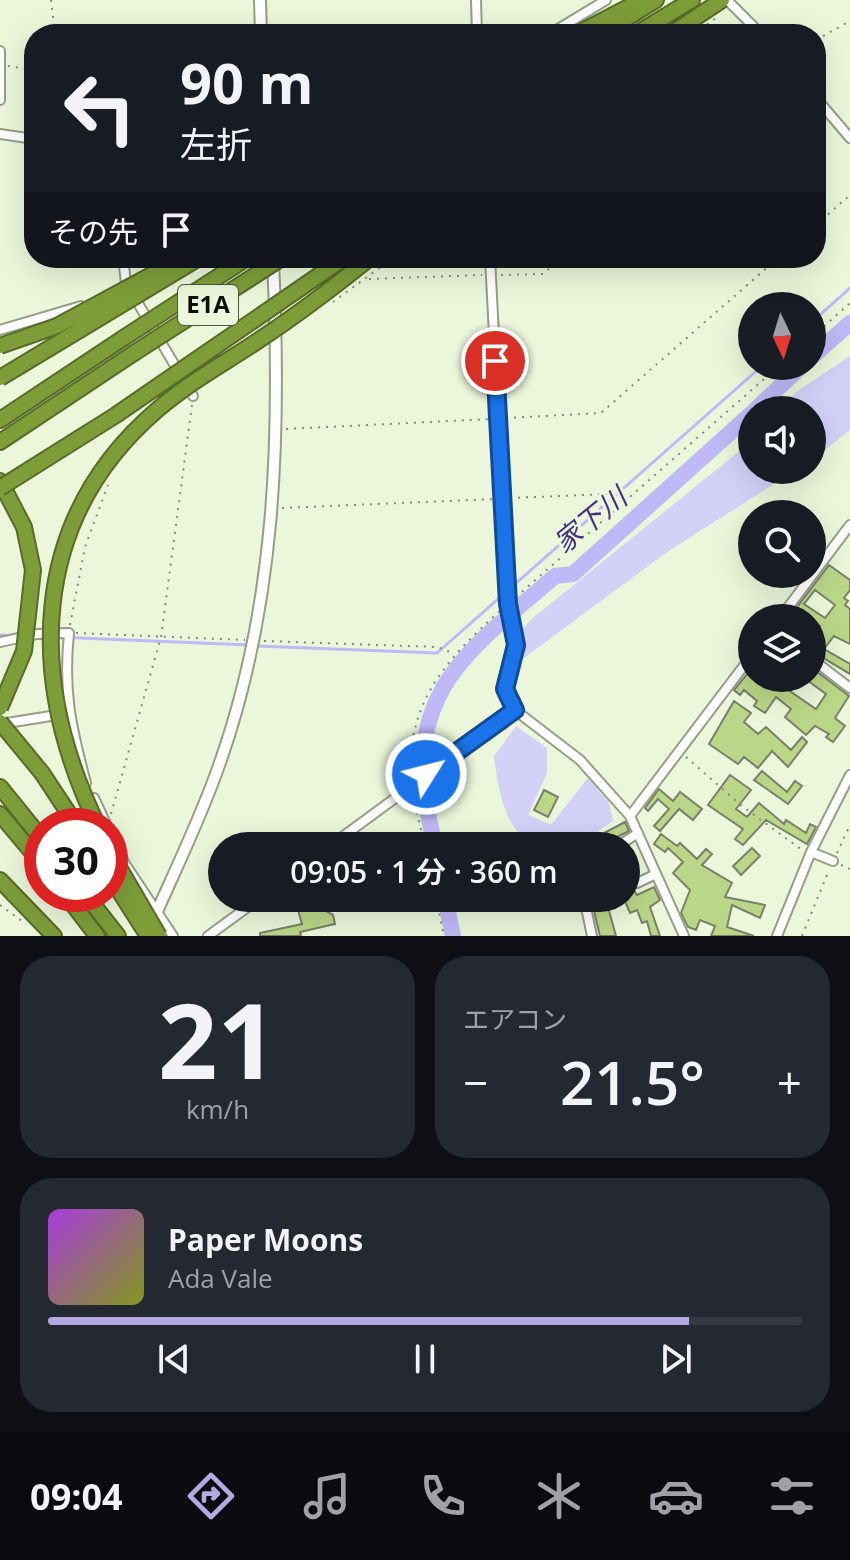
<!DOCTYPE html>
<html lang="ja">
<meta charset="utf-8">
<style>
body{margin:0;font-family:"Open Sans","Noto Sans JP",sans-serif;background:#242831;color:#f1f3f6;height:100vh;display:flex;flex-direction:column;font-size:30px;white-space:nowrap}
*{box-sizing:border-box;margin:0}
p{font-size:26px;color:#9ea1a6}
.icon{flex:none;width:44px;height:44px;fill:none;stroke:currentColor;stroke-width:2;stroke-linecap:round;stroke-linejoin:round}
.map{position:relative;height:936px;overflow:hidden}
.details{display:flex;flex-direction:column;gap:20px;padding:20px;background:#0d0f14;flex:1}
.details>*{flex:none}
.banner{position:absolute;left:24px;top:24px;width:802px;height:244px;border-radius:32px;box-shadow:0 8px 32px #0002;background:#171b24;color:#f1f3f6;overflow:hidden}
.needle{width:52px;rotate:176deg}
.buttons{position:absolute;left:738px;top:292px;display:grid;gap:16px}
.buttons a{display:grid;place-items:center;width:88px;height:88px;border-radius:50%;background:#171b24;box-shadow:0 8px 32px #0002;font-size:40px}
.speed{position:absolute;left:24px;top:808px;display:flex;gap:16px;font-size:40px;font-weight:700;text-align:center}
.speed>*{display:grid;place-content:center;width:104px;height:104px;border-radius:50%;background:#171b24;box-shadow:0 8px 32px #0002;line-height:1}
.speed .limit{border:12px solid #d22;background:#fff;color:#111}
.pin{position:absolute;display:grid;place-items:center;width:68px;height:68px;color:#fff;margin:-34px;border:4px solid #fff;border-radius:50%;box-shadow:0 2px 8px #0007}
.me{position:absolute;width:88px;margin:-44px;rotate:54deg;stroke-linejoin:round;filter:drop-shadow(0 0 6px #0008)}
.turn{display:flex;align-items:center;gap:28px;height:168px;padding:0 24px;font-size:36px}
.turn .icon{width:104px;height:104px;stroke-width:2.5}
.turn b{display:block;font-size:56px;line-height:68px}
.then{display:flex;align-items:center;height:76px;padding:0 24px;background:#0003;gap:16px;font-size:30px}
.big{font-size:60px;font-weight:600;line-height:1.1}
.details .tile{flex:1;display:flex;flex-direction:column;justify-content:center;gap:12px;min-width:0;padding:0 28px;border-radius:32px;background:#242831}
.details .dial{align-items:center;gap:0}
.dial b{font-size:104px;line-height:1}
.song{display:flex;align-items:center;gap:24px}
.cover{width:96px;height:96px;border-radius:12px;background:linear-gradient(135deg,hsl(280 70% 55%),hsl(70 70% 35%))}
.played{height:8px;border-radius:4px;background:linear-gradient(90deg,#b3a8e0 85%,#363941 85%)}
.keys{display:flex;justify-content:space-around;direction:ltr}
.heat{display:flex;justify-content:space-between;align-items:center;font-size:44px;direction:ltr}
.details .tiles{flex:1;display:grid;gap:20px;grid-template-columns:1fr 1fr}
.tile:last-child{grid-column:span 2}
.trip{position:absolute;left:208px;top:832px;width:432px;height:80px;border-radius:40px;background:#171b24;box-shadow:0 8px 32px #0002;font-weight:600;line-height:80px;text-align:center}
.dock{display:flex;height:128px;justify-content:space-around;align-items:center;background:#090b0e;color:#9ea1a6}
.dock .icon{width:56px;height:56px}
.dock .selected{color:#b3a8e0}
.dock b{font-size:36px;color:#f1f3f6}
.map>svg:first-child{display:block}
.green{fill:#d3d1f8}
.lines{fill:none;stroke-linecap:round;stroke-linejoin:round}
.stream{stroke:#bfb9f7;stroke-width:3}
.river{stroke:#bfb9f7;stroke-width:16}
.building{fill:#bad787;stroke:#788169;stroke-width:2;fill-rule:evenodd}
.minor-casing{stroke:#959f85;stroke-width:12}
.tertiary-casing{stroke:#959f85;stroke-width:14}
.motorway-casing{stroke:#566c28;stroke-width:18}
.path{stroke:#848c78;stroke-width:2;stroke-dasharray:2 6;stroke-linecap:butt}
.minor{stroke:#fff;stroke-width:8}
.tertiary{stroke:#fff;stroke-width:10}
.motorway{stroke:#7e9d39;stroke-width:14}
.motorway-bridge-casing{stroke:#566c28;stroke-width:18;stroke-linecap:butt}
.motorway-bridge{stroke:#7e9d39;stroke-width:14}
.route-casing{stroke:#114b97;stroke-width:20}
.route{stroke:#1a73e8;stroke-width:14}
.labels{text-anchor:middle;stroke-width:6;stroke-linejoin:round;paint-order:stroke}
.shield{fill:#ebf6da;stroke:#4f5546;stroke-width:2}
.shield-label{font-size:24px;font-weight:bold;fill:#0c1007}
.water-label{font-size:28px;font-style:italic;fill:#443087;stroke:#ebf6da}
</style>
<div class="map">
<svg width="850" height="936" viewBox="0 0 850 936">
<rect width="100%" height="100%" fill="#ebf6da"/>
<path class="green" d="M850 356V430L812 460V410H780L796 392Z
M752 441V470H796L667 552 516 664 521 630 534 617Z
M516 726 547 748V773L528 815 551 825 588 778 609 803 613 821C600 829 584 843 569 846 510 859 499 799 494 756Z"/>
<g class="lines">
<path class="stream" d="M812 322 850 288
M0 635 12 636
M56 637 248 645
M256 646 437 653 762 366"/>
<path class="river" d="M812 357 850 323
M755 410 802 366
M435 846C431 826 425 805 423 785 415 679 485 638 555 576L573 574 752 413
M445 898 453 936"/>
</g>
<path class="building" d="M829 565 850 580V590L844 598 848 601 845 605 850 609V644L834 636 824 649 850 664V674L817 654 820 648 812 643V638L820 626 802 614 803 611 797 607ZM815 590 835 605 825 618 804 604Z
M752 668V678H786L781 685 816 709 826 694 804 678H812V668L849 696 835 718 845 726 833 742 826 737 829 734 815 726 806 735 785 717 791 709 776 697 765 713 754 706 757 701 744 690 740 695 734 690Z
M734 701 751 713 744 722 758 734 766 727 791 750 802 737 807 742 788 767 772 751 758 768 744 757 738 764 709 744Z
M762 771 787 792 795 781 802 786 788 804 754 780Z
M730 775 751 790 736 809 747 817 759 803 784 824 786 820 806 833 810 824 816 827 807 844 766 820 743 845 735 839 743 829 708 805Z
M659 789 673 801 680 792 702 809 693 820 679 809 660 831 654 826 669 809 658 799 648 811 645 808Z
M544 790 558 797 548 817 534 810Z
M625 822 629 831 599 846H592L589 841Z
M661 834 677 846 680 843 697 859 706 849 712 854 702 865 732 883 725 897 765 905 760 918 732 905 727 927 754 936H711L715 926 700 920 696 930 688 927 681 913 690 890 673 873 683 862 668 848 665 852 654 844Z
M752 848 760 856 741 875 733 866Z
M626 878 637 895 654 887 660 900 650 907 660 936H651L647 921 642 923 637 910 630 913 624 899Z
M591 898H600L601 908 608 907 616 936H600Z
M306 900 333 915 335 924 300 932 301 936H260V933L302 924 296 903Z"/>
<g class="lines">
<g class="minor-casing">
<path id="minor" d="M476 0 477 34
M727 0 761 34
M550 34 606 0
M0 51V100
M816 98 850 138
M0 134 34 139
M123 258 126 283 193 396
M490 258 508 604 516 645 505 681 510 701 515 710 580 760 630 816 684 936
M0 330 81 306
M780 618 850 525
M0 642 37 634 69 633C63 692 71 726 86 783
M812 659 850 688
M1 724 63 714
M94 798 107 826
M630 816 752 655
M110 833 125 864 173 936
M330 846 515 710
M618 846 638 833
M811 852 833 861
M626 864 637 883 656 874
M584 898 592 936
M208 936 260 898
M777 936 811 852 850 775"/>
</g>
<g class="tertiary-casing">
<path id="tertiary" d="M260 0 261 34
M150 927C173 875 198 824 217 771 277 606 281 433 273 260"/>
</g>
<g class="motorway-casing">
<path id="motorway" d="M577 34 642 0
M601 34 656 0
M636 34 692 0
M671 34 722 0
M0 420 125 337
M0 442 134 353
M0 481 24 527 33 570
M0 787 42 839
M0 814 42 864
M0 880 54 936
M65 894 97 936
M85 894 118 936"/>
</g>
<path class="path" d="M51 0 55 34
M694 34 716 18
M816 40 850 21
M8 66 34 70
M816 225 850 195
M501 275 543 274 561 258
M369 279 482 275
M333 302 393 258
M812 337 850 303
M506 418 601 413 778 258
M286 429 491 419
M510 498 609 494
M282 508 495 499
M516 597 779 366
M70 625 85 547 108 485
M76 633 245 640
M264 641 437 647 453 653
M686 757 742 806 802 850
M410 775C409 698 448 658 502 609
M413 797 425 846
M111 814 161 637 192 405
M837 853 850 825
M841 865 850 869
M436 898 444 936
M0 905 26 924
M802 936 829 870"/>
<use href="#minor" class="minor"/>
<use href="#tertiary" class="tertiary"/>
<use href="#motorway" class="motorway"/>
<g class="motorway-bridge-casing">
<path id="motorway-bridge" d="M125 337 247 258
M0 346 57 326 179 260
M134 353 282 258
M0 378 199 258
M0 488 116 415 344 258
M0 708 24 651 33 570
M0 722 42 773 77 826
M98 826C27 680 28 521 157 410 189 382 227 362 262 338 300 313 335 286 370 258
M110 852 159 936
M114 883 148 936"/>
</g>
<use href="#motorway-bridge" class="motorway-bridge"/>
</g>
<g class="lines">
<g class="route-casing">
<path id="route" d="M426 774 515 710 505 689 516 645 508 604 495 361"/>
</g>
<use href="#route" class="route"/>
</g>
<g class="labels">
<rect class="shield" x="178" y="285" width="60" height="40" rx="6"/>
<g class="shield-label">
<text x="208" y="313">E1A</text>
</g>
<g class="water-label">
<text transform="translate(590 520) rotate(-39)" y="10">家下川</text>
</g>
</g>
</svg>
<div class="buttons">
<a><svg class="needle" viewBox="-14 -14 28 28"><path d="M0-13l5 13h-10z" fill="#e53935"/><path d="M0 13l5-13h-10z" fill="#9ea1a6"/></svg></a>
<a><svg class="icon" aria-label="sound" viewBox="0 0 24 24"><path d="M4 9h4l5-4v14l-5-4H4zM17 9q2 3 0 6"/></svg></a>
<a><svg class="icon" aria-label="search" viewBox="0 0 24 24"><circle cx="10" cy="10" r="6"/><path d="M15 15l6 6"/></svg></a>
<a><svg class="icon" aria-label="layers" viewBox="0 0 24 24"><path d="M12 4l9 5-9 5-9-5zM3 14l9 5 9-5"/></svg></a>
</div>
<div class="speed"><div class="limit">30</div></div>
<div class="pin" style="left:495px;top:361px;background:#d93025"><svg class="icon" aria-label="arrive" viewBox="0 0 24 24"><path d="M6 21V4h12l-3 4 3 4H6"/></svg></div>
<svg class="me" style="left:426px;top:774px" viewBox="-20 -20 40 40"><circle r="17" fill="#1a73e8" stroke="#fff" stroke-width="3"/><path d="M0-11L8 9 0 5-8 9z" fill="#fff"/></svg>
<div class="trip">09:05 · 1 分 · 360 m</div>
<div class="banner">
<div class="turn"><svg class="icon" aria-label="left" viewBox="0 0 24 24"><path d="M17 20v-9H6M10 6l-5 5 5 5"/></svg><div><b>90 m</b>左折</div></div>
<div class="then">その先<svg class="icon" aria-label="arrive" viewBox="0 0 24 24"><path d="M6 21V4h12l-3 4 3 4H6"/></svg></div>
</div>
</div>
<section class="details">
<div class="tiles">
<div class="tile dial"><b>21</b><p>km/h</p></div>
<div class="tile"><p>エアコン</p>
<div class="heat"><a>−</a><b class="big">21.5°</b><a>+</a></div>
</div>
<div class="tile">
<div class="song"><i class="cover"></i><div><b>Paper Moons</b><p>Ada Vale</p></div></div>
<div class="played"></div>
<div class="keys"><svg class="icon" aria-label="previous" viewBox="0 0 24 24"><path d="M18 5L8 12l10 7zM5 5v14"/></svg><svg class="icon" aria-label="pause" viewBox="0 0 24 24"><path d="M8 5v14M16 5v14"/></svg><svg class="icon" aria-label="next" viewBox="0 0 24 24"><path d="M6 5l10 7-10 7zM19 5v14"/></svg></div>
</div>
</div>
</section>
<nav class="dock">
<b>09:04</b>
<svg class="icon selected" aria-label="directions" viewBox="0 0 24 24"><path d="M12 3l9 9-9 9-9-9zM9 14v-3h6M13 9l2 2-2 2"/></svg>
<svg class="icon" aria-label="music" viewBox="0 0 24 24"><path d="M9 18V5l10-2v13"/><circle cx="6" cy="18" r="3"/><circle cx="16" cy="16" r="3"/></svg>
<svg class="icon" aria-label="phone" viewBox="0 0 24 24"><path d="M5 4h4l2 5-3 2q2 4 5 5l2-3 5 2v4C11 20 4 13 5 4z"/></svg>
<svg class="icon" aria-label="climate" viewBox="0 0 24 24"><path d="M12 3v18M4 7l16 10M4 17L20 7"/></svg>
<svg class="icon" aria-label="car" viewBox="0 0 24 24"><path d="M5 17H2v-5l4-1 3-4h7l3 4 3 1v5h-3M9 17h6M6 11h13"/><circle cx="7" cy="17" r="2"/><circle cx="17" cy="17" r="2"/></svg>
<svg class="icon" aria-label="filters" viewBox="0 0 24 24"><path d="M4 7h16M4 17h16"/><circle cx="9" cy="7" r="2"/><circle cx="15" cy="17" r="2"/></svg>
</nav>
